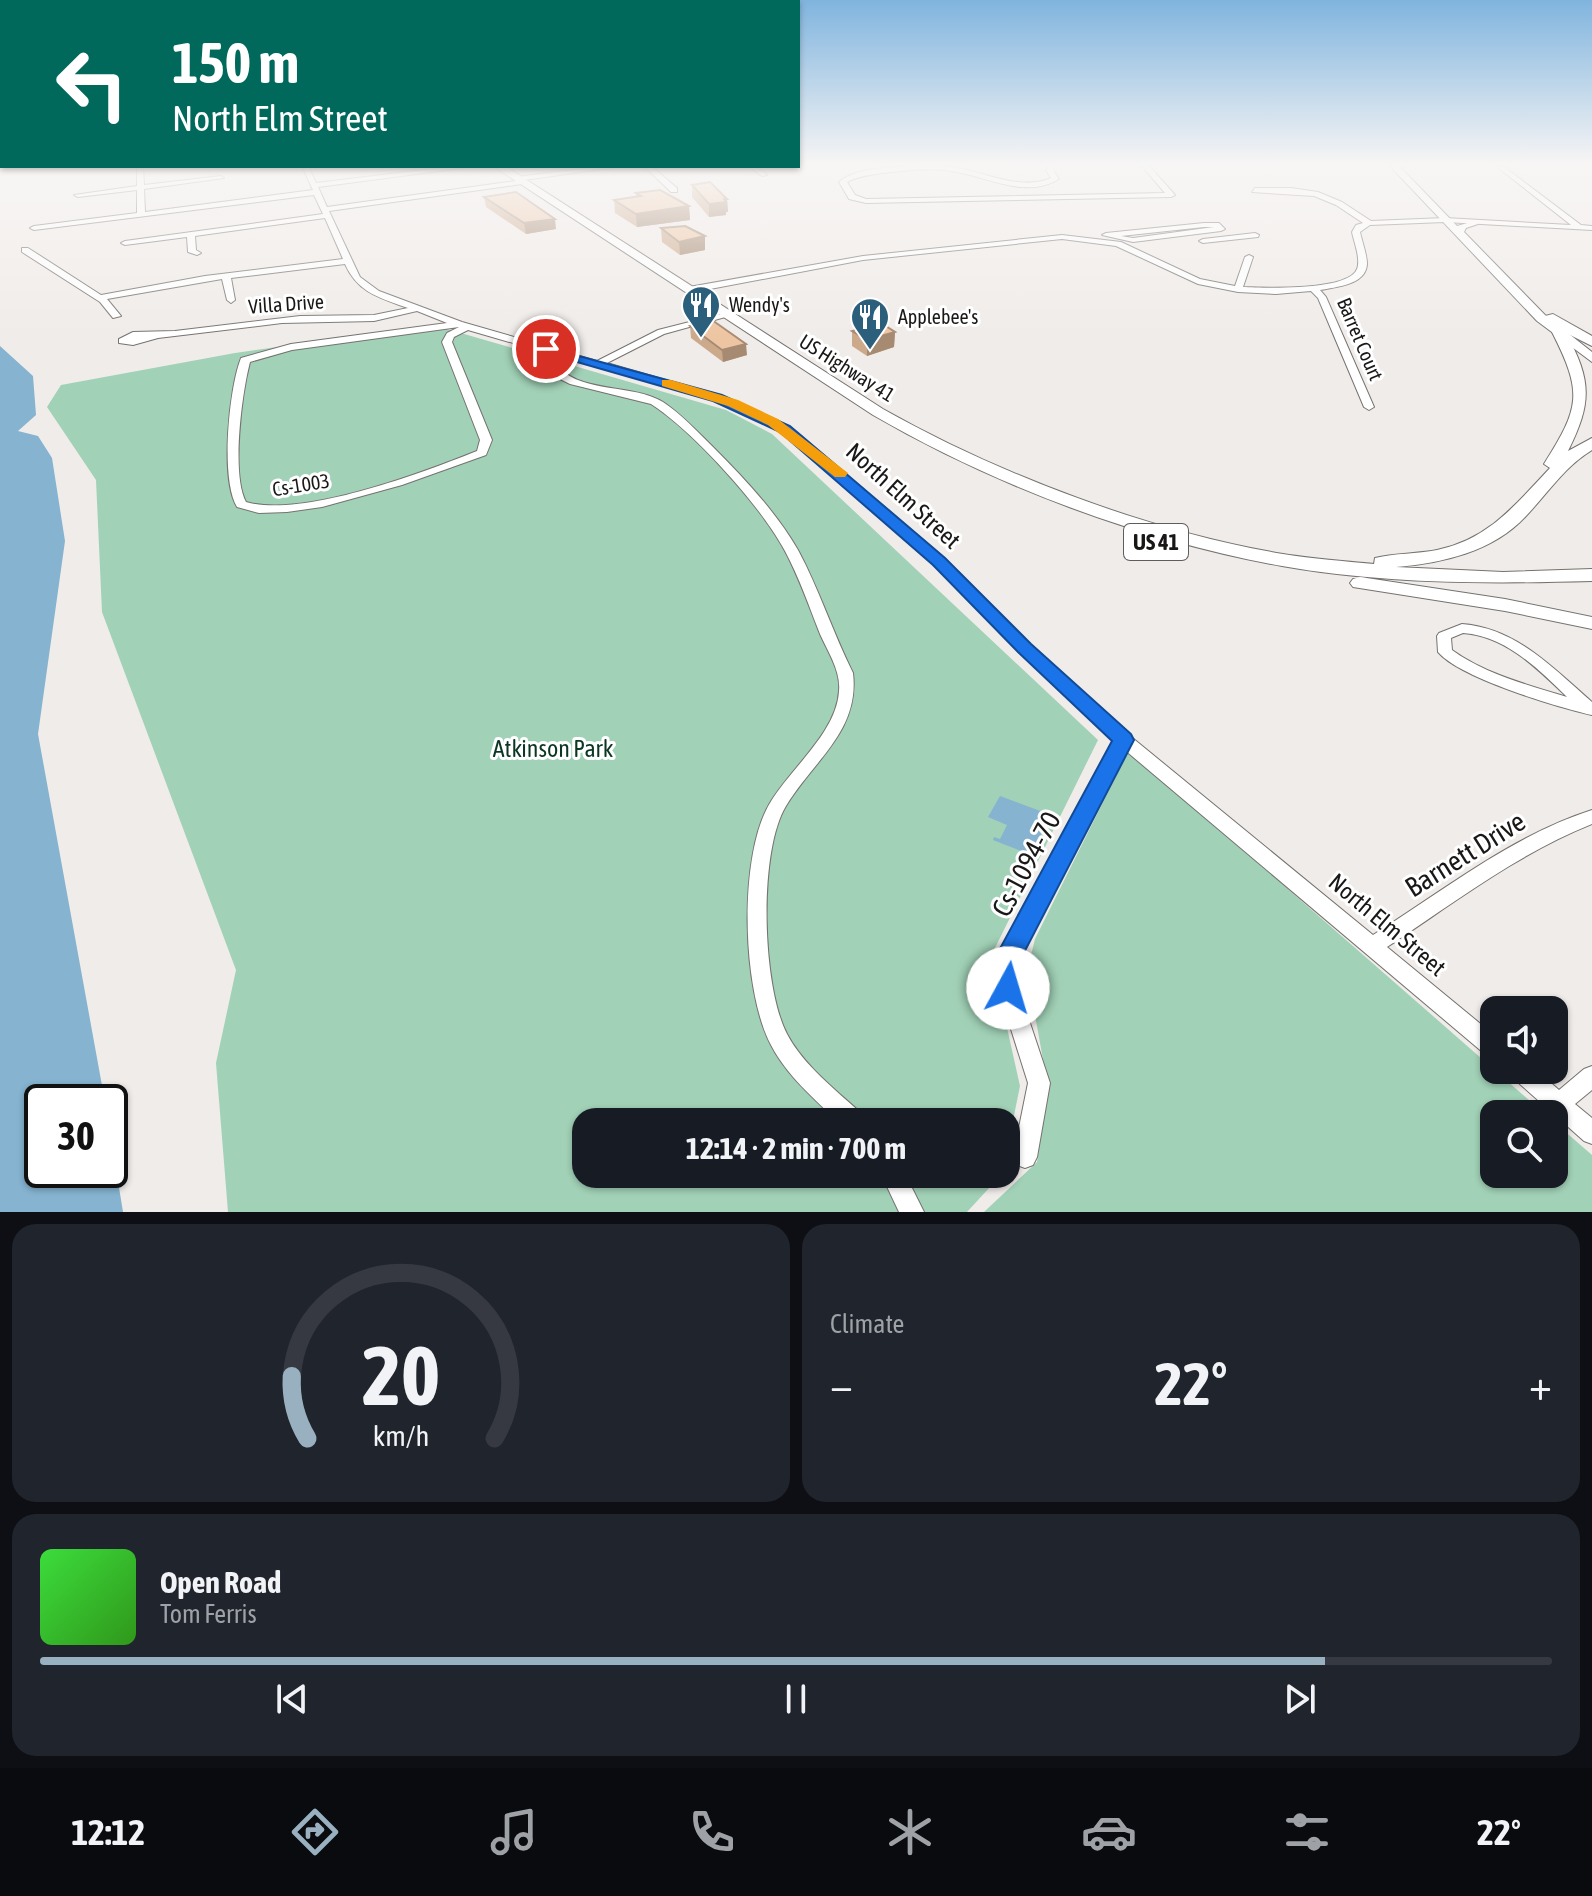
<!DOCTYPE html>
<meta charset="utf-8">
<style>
body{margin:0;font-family:"Asap Condensed",sans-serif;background:#20242c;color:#f1f3f6;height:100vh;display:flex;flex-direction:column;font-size:30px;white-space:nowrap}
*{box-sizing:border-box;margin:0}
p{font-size:26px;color:#9ea1a6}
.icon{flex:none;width:44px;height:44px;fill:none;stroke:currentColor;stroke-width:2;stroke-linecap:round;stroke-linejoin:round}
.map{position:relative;height:1212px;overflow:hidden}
.drawer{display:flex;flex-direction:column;gap:12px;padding:12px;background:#0d0f14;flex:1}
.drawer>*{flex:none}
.top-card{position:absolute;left:0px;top:0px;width:800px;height:168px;box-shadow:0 2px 6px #0004;background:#00695c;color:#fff;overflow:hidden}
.tools{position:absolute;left:1480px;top:996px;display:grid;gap:16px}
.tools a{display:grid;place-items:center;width:88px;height:88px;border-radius:16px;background:#171b24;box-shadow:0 2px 6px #0004;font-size:40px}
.speed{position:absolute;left:24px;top:1084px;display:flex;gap:16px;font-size:40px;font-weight:700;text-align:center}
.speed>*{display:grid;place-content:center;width:104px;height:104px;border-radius:50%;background:#171b24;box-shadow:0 2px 6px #0004;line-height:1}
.speed .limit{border:4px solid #111;border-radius:12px;background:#fff;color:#111}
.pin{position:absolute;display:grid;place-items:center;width:68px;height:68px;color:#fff;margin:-34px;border:4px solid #fff;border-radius:50%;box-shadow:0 2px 8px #0007}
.me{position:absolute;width:88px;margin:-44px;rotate:6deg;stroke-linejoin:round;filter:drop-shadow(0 0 6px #0008)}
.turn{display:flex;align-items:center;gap:28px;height:168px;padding:0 40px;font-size:36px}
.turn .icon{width:104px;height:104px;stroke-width:2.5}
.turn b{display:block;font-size:56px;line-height:68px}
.big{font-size:60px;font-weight:700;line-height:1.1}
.drawer .tile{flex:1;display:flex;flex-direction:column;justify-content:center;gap:12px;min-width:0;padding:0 28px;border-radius:24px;background:#20242c}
.drawer .dial{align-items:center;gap:0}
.dial svg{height:208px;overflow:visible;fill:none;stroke:#363941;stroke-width:7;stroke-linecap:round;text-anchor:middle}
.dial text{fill:#f1f3f6;stroke:none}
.song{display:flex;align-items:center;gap:24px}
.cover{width:96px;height:96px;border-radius:12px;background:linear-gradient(135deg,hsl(120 70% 55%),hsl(110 70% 35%))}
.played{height:8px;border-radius:4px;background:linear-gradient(90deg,#98b0bf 85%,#363941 85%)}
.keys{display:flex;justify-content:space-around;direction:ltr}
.heat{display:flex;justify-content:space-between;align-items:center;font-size:44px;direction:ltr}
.drawer .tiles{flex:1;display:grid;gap:12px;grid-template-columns:1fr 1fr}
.tile:last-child{grid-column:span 2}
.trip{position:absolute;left:572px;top:1108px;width:448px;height:80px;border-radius:24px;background:#171b24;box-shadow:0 2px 6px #0004;font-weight:700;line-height:80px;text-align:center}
.dock{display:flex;height:128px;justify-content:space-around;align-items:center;background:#090b0e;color:#9ea1a6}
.dock .icon{width:56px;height:56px}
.dock .active{color:#98b0bf}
.dock b{font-size:36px;color:#f1f3f6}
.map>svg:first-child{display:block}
.green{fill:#a1d1b7}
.water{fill:#85b3d0}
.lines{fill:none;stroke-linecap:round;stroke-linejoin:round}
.minor-casing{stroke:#75726f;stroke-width:2}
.major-casing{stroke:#75726f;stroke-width:2}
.highway-casing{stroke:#75726f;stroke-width:2}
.minor{fill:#fff;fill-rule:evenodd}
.major{fill:#fff;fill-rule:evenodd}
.highway{fill:#fff;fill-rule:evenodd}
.wall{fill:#cda98c}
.shaded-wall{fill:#a78a72}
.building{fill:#eec5a3;stroke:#a78a72;stroke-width:2}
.route{fill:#1a73e8;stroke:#114b97;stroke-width:2}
.slow{fill:#f59e0b}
.labels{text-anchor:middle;stroke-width:6;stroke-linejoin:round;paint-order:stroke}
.far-street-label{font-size:20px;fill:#191817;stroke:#fff}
.far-poi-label{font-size:20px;fill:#191817;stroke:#fff;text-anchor:start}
.shield{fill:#fff;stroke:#5e5d5d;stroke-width:2}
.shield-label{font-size:22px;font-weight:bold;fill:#191817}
.street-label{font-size:24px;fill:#191817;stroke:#fff}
.park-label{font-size:24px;fill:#0c3624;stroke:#fff}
.near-street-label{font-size:28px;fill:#191817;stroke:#fff}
</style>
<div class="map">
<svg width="1592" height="1212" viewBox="0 0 1592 1212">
<rect width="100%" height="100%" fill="#f0ece9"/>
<path class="green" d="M433 325 726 410 772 434 1098 740 991 956 1020 1086 1006 1155V1122H586V1174H1002L967 1212H228L216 1063 236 970 102 612 96 480 47 407 61 385 235 353Z
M1129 750 1545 1114H1494V1174H1554V1122L1592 1155V1212H984L1037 1162 1048 1087 1027 971 1035 939Z"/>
<path class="water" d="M0 346 33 376 36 415 18 431 38 436 52 458 65 541 38 734 105 1102H42V1170H110V1132L123 1212H0Z
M1000 796 1051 815 1031 855 993 840 994 837 1000 839 1007 825 988 817Z"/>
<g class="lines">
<g class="minor-casing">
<path id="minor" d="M137 166H143L144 185 221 176 224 178 144 189 145 212 313 190 302 166H308L316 183 456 166H477L318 187 327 207 516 181 513 179 517 177 603 166H623L524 180 526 182 522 184 329 211 360 277 379 291 462 322 597 361 658 330 729 312V316L664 334 607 363C673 383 741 397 800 435L944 558 1030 645 1130 736 1373 935C1443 891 1511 836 1592 810V824C1517 854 1454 903 1387 947L1494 1035V1058L1486 1055 1126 751 1012 969 1050 1083 1037 1157 1033 1165 1025 1168 1017 1165 1013 1157 1028 1083 992 969 1115 741 1020 651 934 564 792 439C725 395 643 380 566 358L560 368C582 393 634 384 663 402 681 414 697 431 713 447 744 478 776 512 798 550 819 589 833 633 853 673 860 731 813 761 786 806 758 852 762 986 787 1034 804 1066 836 1090 862 1114L865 1122H838C814 1098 787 1076 771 1045 742 991 738 856 770 803 790 769 837 732 839 691 841 671 828 652 820 634 809 606 799 577 785 551 761 506 693 431 651 404L570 384 558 378 550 368 558 356 468 330 454 337 452 342 492 440 486 455 402 485 322 507 287 512 259 513 237 507C220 479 229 388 241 358L291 344 447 323 417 311 374 321 282 323 158 338 133 345 119 343V339L133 332 175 331 300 316 374 315 408 308C380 298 358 293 345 264L231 278 235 300 231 303 227 300 222 279 107 299 121 316 113 318 100 302 22 252V248H28L101 295 205 276 343 259 325 218 195 236 196 250 201 253 197 255 188 252 187 237 125 245 121 243 125 241 323 214 314 195 34 230 30 228 34 226 137 213V190L78 197 74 195 137 186ZM459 327 447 333 442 342 480 440 477 451C422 473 302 518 246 502 231 474 242 393 250 362L292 350Z
M644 166H651L677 188V192H671Z
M748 166H756L767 175 762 176Z
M912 166C927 166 942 165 957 168 987 173 1021 191 1051 178L1046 170 1049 166H1056L1053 170 1059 179C1024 201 981 173 944 170 924 168 903 171 882 173 870 175 858 176 847 182L855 195 866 199 1165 193 1142 166H1149L1175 195 1171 197 866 203 849 199 839 182C857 167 890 168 912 166Z
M1496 166H1503L1581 225 1592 226V230L1445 222 1370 225 1360 232C1362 242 1367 254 1367 264 1366 285 1336 287 1320 290L1326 297 1374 407 1369 410 1364 407 1318 298 1311 291 1276 294 1238 292 1198 284 1116 246 1062 239 863 260 689 293 685 290 689 287 863 256 1062 235 1121 242 1200 279 1235 286 1245 257 1249 255 1253 257 1243 287C1264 288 1349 291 1357 269 1361 259 1354 242 1352 232L1356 225 1363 223 1336 205 1314 196 1252 192 1255 188H1291L1318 192 1342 202 1371 221 1445 218 1571 225Z
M1204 223H1219L1225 229 1221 231 1133 242 1102 235 1106 233ZM1204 227H1214L1133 238 1121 236Z
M1255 233 1259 235 1258 237 1203 243 1199 241 1203 239Z
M1462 624C1516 628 1553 668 1592 702V715C1557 707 1460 678 1438 652L1437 636 1439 633ZM1463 633C1506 636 1538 669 1567 697 1528 685 1485 674 1452 650L1451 638Z
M1592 1066V1090L1575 1104 1592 1118V1144L1584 1141 1512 1077 1509 1070H1536L1559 1090 1584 1069Z
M881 1174H905L924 1212H899Z"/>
</g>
<g class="major-casing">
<path id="major" d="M1390 166H1399L1457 226 1478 220V224L1466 228 1464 232 1545 315 1592 352V362L1537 321Z"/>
</g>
<g class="highway-casing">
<path id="highway" d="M493 166H505L883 409C1000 475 1151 532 1283 554 1313 559 1344 561 1374 564L1375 558C1395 553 1417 554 1437 550 1489 539 1515 505 1550 468L1544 464C1580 407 1583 393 1552 332L1558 328 1541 317 1553 314 1592 336V346L1566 333C1592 381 1592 403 1568 451L1592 438V450C1565 466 1548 493 1526 516 1493 552 1442 563 1396 567L1503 572 1592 569V581C1489 584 1384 584 1282 566 1143 541 995 486 873 415Z
M1360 577 1505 599 1592 617V629L1505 611 1353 587 1350 583 1353 579Z"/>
</g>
<use href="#minor" class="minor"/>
<use href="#major" class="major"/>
<use href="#highway" class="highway"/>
</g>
<path class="wall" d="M692 185 727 199 728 212H726V215L709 217 692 197Z
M636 193 689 206 690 220 637 227 615 213 614 200 636 197Z
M484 197 556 229 526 234 486 207Z
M661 228 705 236V250L680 255 662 242Z
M690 326 747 355 723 362 691 338Z
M852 331 895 332 894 347 867 356 852 346Z"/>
<path class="shaded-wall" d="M727 199 728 212H726V215L709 217V204Z
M689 206 690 220 637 227 636 214Z
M555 219 556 229 526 234 524 223Z
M705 236V250L680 255 679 242Z
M895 332 894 347 867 356V340Z
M746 344 747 355 723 362 722 350Z"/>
<path class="building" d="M710 182 727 199H724L726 202 709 204 692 185Z
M660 190 689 206 636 214 614 200 641 196 636 193Z
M516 192 555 219 524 223 484 197Z
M685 226 705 236 679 242 661 228Z
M712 320 746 344 722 350 690 326Z
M881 323 895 332 867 340 852 331Z"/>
<linearGradient id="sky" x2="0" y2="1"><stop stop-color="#80b4de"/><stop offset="0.49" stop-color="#f8f6f5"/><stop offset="1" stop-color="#f8f6f5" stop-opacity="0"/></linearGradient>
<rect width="1592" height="336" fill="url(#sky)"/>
<path class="route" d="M542 346 722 395 790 426 945 558 1031 644 1131 734 1134 740 1015 970 1021 988 1018 996 1008 999 999 996 989 969 1112 741 1018 652 933 565 780 432 713 401 542 352Z"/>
<path class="slow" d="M662 380H671L738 400 778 419 848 473 845 477H835L768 425 728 406 662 386Z"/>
<defs>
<g id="restaurant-pin" transform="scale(2)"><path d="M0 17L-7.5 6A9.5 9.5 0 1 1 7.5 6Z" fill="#2b5f7c" stroke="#fff"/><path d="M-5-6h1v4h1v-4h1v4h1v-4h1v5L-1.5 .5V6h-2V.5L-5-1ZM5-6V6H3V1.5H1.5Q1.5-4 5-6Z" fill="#fff"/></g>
</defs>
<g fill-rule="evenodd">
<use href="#restaurant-pin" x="701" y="305"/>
<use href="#restaurant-pin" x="870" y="317"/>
</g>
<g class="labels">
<g class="far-street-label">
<text transform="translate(286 304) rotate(-4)" y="7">Villa Drive</text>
<text transform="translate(1360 339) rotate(67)" y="7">Barret Court</text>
<text transform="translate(847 368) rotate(32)" y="7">US Highway 41</text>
<text transform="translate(301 485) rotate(-9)" y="7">Cs-1003</text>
</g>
<g class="far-poi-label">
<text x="729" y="312">Wendy's</text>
<text x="898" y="324">Applebee's</text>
</g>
<rect class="shield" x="1124" y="524" width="64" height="36" rx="6"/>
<g class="shield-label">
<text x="1156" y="550">US 41</text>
</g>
<g class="street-label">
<text transform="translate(903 496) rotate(42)" y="8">North Elm Street</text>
<text transform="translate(1387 925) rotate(40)" y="8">North Elm Street</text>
</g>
<g class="park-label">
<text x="553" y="757">Atkinson Park</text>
</g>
<g class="near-street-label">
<text transform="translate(1465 854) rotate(-32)" y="10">Barnett Drive</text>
<text transform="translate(1026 864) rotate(-62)" y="10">Cs-1094-70</text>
</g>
</g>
</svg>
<div class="tools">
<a><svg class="icon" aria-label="sound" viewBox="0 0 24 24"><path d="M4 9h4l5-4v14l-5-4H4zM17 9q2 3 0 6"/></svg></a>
<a><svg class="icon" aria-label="search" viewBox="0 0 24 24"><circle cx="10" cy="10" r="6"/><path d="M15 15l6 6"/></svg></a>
</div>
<div class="speed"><div class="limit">30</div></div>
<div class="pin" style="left:546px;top:349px;background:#d93025"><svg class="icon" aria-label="arrive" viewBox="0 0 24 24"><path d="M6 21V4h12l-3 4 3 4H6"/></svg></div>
<svg class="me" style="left:1008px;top:988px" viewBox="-20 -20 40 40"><circle r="19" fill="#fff"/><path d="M0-13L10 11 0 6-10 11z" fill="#1a73e8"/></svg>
<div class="trip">12:14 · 2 min · 700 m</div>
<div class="top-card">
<div class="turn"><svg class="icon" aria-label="left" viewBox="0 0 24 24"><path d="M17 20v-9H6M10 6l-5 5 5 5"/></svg><div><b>150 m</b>North Elm Street</div></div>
</div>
</div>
<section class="drawer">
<div class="tiles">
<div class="tile dial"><svg viewBox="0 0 100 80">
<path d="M14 69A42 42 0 1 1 86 69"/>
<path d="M14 69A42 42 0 0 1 8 45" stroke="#98b0bf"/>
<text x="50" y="56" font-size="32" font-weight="700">20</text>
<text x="50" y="72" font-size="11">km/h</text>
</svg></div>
<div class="tile"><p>Climate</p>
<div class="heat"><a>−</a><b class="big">22°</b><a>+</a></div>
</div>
<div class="tile">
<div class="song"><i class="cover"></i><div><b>Open Road</b><p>Tom Ferris</p></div></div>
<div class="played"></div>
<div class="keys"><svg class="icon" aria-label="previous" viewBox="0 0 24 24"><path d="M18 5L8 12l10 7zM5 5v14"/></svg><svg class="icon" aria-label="pause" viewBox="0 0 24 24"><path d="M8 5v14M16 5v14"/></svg><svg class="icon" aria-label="next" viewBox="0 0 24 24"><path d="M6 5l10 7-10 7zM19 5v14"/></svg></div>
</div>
</div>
</section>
<nav class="dock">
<b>12:12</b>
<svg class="icon active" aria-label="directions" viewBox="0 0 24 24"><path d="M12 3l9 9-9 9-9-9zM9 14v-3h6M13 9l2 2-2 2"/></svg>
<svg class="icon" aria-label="music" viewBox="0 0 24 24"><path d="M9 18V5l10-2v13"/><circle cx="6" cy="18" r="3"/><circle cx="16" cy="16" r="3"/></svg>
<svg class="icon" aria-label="phone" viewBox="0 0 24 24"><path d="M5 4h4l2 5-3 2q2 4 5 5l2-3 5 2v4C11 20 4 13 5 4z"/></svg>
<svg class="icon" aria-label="climate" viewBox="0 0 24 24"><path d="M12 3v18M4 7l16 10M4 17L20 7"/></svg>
<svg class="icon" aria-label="car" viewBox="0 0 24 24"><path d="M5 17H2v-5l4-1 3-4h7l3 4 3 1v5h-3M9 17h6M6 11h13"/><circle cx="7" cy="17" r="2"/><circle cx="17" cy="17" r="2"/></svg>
<svg class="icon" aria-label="filters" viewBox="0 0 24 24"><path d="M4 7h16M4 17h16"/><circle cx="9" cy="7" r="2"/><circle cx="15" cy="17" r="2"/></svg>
<b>22°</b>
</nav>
